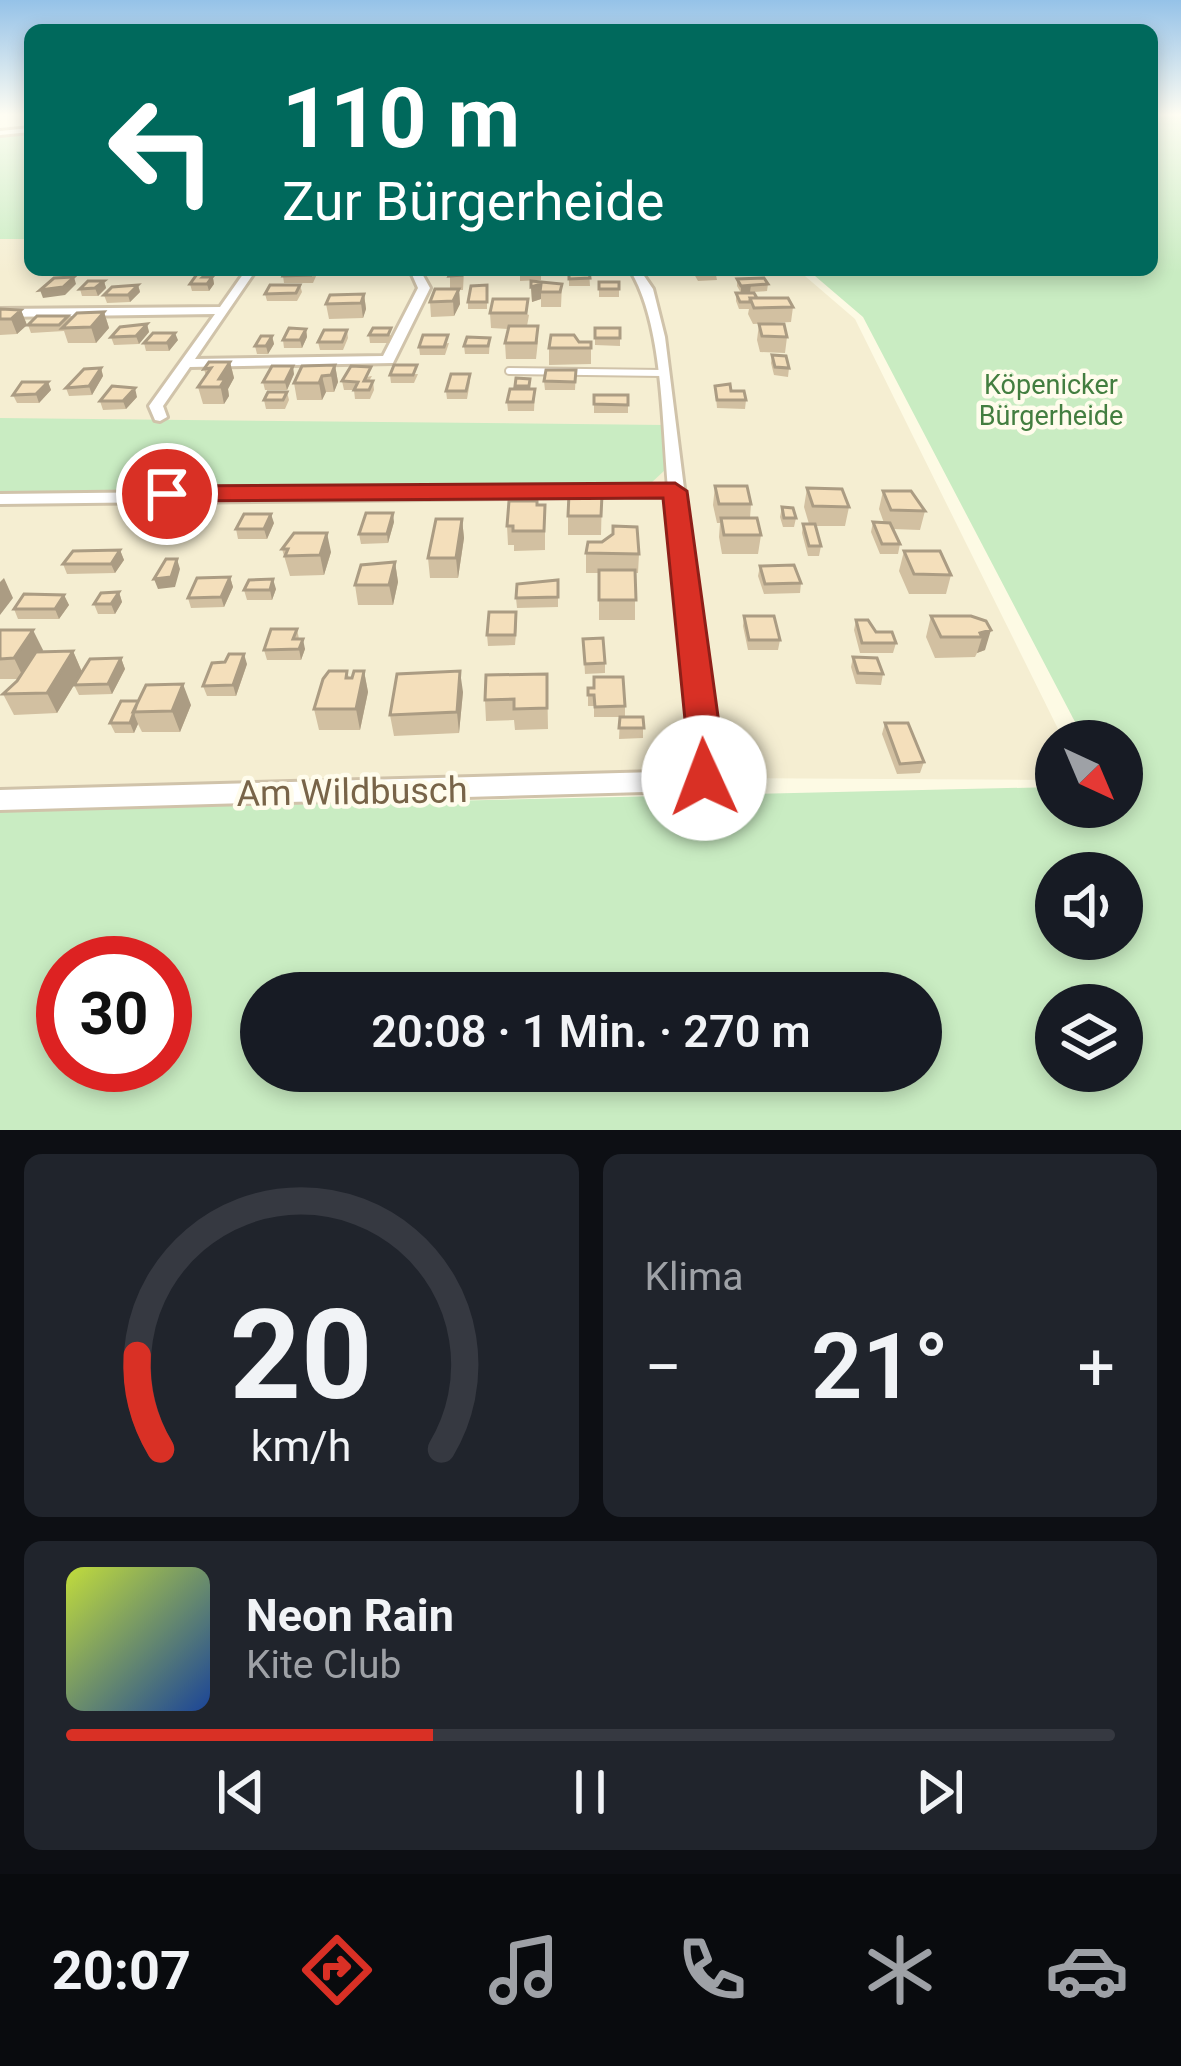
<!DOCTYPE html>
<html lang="de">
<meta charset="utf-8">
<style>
body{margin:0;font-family:Roboto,sans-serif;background:#20242c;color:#f1f3f6;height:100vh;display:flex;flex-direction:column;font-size:45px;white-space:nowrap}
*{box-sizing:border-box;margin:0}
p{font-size:39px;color:#9ea1a6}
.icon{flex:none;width:66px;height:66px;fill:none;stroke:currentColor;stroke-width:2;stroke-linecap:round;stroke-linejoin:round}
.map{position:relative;height:1130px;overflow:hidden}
.drawer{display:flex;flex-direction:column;gap:24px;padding:24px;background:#0d0f14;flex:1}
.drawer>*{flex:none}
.top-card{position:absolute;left:24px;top:24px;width:1134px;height:252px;border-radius:18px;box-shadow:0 6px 18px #0003;background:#00695c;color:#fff;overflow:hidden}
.needle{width:78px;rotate:136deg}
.controls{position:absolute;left:1035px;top:720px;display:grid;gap:24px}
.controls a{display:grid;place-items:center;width:108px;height:108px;border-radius:50%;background:#171b24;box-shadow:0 6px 18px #0003;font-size:60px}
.speed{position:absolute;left:36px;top:936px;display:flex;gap:24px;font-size:60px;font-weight:700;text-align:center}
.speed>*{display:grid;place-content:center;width:156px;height:156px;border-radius:50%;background:#171b24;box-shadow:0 6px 18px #0003;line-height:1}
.speed .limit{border:18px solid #d22;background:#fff;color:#111}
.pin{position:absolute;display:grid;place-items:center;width:102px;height:102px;color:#fff;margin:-51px;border:6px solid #fff;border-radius:50%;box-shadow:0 3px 12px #0007}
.me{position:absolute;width:132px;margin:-66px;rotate:358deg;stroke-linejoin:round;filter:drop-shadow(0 0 9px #0008)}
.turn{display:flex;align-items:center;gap:42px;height:252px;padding:0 60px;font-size:54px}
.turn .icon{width:156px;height:156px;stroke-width:2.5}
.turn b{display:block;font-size:84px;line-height:102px}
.big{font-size:90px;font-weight:600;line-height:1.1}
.drawer .card{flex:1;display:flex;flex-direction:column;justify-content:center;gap:18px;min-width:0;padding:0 42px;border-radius:18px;background:#20242c}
.drawer .dial{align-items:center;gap:0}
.dial svg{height:312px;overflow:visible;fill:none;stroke:#363941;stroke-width:7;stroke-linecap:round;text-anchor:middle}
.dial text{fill:#f1f3f6;stroke:none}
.song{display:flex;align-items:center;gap:36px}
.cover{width:144px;height:144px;border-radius:18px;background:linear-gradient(135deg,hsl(70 70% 55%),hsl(220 70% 35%))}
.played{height:12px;border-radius:6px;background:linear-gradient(90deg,#d93025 35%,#363941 35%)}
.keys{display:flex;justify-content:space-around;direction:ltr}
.heat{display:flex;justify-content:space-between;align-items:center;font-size:66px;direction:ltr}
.drawer .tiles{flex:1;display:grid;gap:24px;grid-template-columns:1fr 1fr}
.card:last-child{grid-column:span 2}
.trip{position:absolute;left:240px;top:972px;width:702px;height:120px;border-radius:60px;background:#171b24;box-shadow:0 6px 18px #0003;font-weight:600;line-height:120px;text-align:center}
.tab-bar{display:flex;height:192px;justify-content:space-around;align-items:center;background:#090b0e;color:#9ea1a6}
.tab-bar .icon{width:84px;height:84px}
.tab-bar .on{color:#d93025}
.tab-bar b{font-size:54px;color:#f1f3f6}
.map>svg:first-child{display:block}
.residential{fill:#f5eed2}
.green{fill:#c9ecc2;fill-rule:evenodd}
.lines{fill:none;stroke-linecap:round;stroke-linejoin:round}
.lane-casing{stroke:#d0c3aa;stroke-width:10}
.street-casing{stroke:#d0c3aa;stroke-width:6}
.lane{stroke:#fff;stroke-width:6}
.street{fill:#fff;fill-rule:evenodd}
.wall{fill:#d2c0a1}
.shaded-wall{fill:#ab9c83}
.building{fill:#f4dfbb;stroke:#ab9c83;stroke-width:3}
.route{fill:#d93025;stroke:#8d1f18;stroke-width:3}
.labels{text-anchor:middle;stroke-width:9;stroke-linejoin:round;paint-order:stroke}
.far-park-label{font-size:27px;fill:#437e40;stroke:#fffcec}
.near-street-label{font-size:36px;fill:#786448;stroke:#fffcec}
</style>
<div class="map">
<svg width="1181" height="1130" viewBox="0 0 1181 1130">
<rect width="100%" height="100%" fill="#fdfae4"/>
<path class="residential" d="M0 239H30V270H798L855 319 1064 741H1056V780L704 778 0 800Z"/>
<path class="green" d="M1152 115H1181V1130H0V811L1056 787V807H1122V741H1085L863 317 808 270H1152ZM1056 873H1122V939H1056ZM63 963H165V1065H63ZM261 993H921V1071H261ZM1056 1005H1122V1071H1056Z
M30 130V239H0V133Z
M0 418 665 425 666 469 649 485 615 487 0 492Z"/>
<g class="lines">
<g class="lane-casing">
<path id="lane" d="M509 371 662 373"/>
</g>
<g class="street-casing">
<path id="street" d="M30 128V132L0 135V131Z
M246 270H256L195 359 383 356 418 288 410 270H420L430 288 393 363 190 367 163 406 167 417 160 421 155 420 149 406 215 314 0 317V309L220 307Z
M630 270H640L653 289 665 337 718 760 712 784 682 791 0 810V790L694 771 696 760 669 496 0 504V494L668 486C662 423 663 323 630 270Z"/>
</g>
<use href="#lane" class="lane"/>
<use href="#street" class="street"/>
</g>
<path class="wall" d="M286 270H316L317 274 313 283H284L283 276Z
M447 270H464L463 290H459L460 304 454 316 431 317 430 302 450 289V274Z
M481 270H510L511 275 481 273Z
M520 270H541V280L520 281Z
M694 270H715L717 280 698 281 694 274Z
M569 271H589L590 286H569Z
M213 278 214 284 209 291H192L190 284Z
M737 279 768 284 767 291 741 293 737 286Z
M104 281 106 288 98 296H82L80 289Z
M531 281 562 284 561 307H541V299L532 302Z
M599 282H619V297H599Z
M138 285 140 292 130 302 107 303 104 295Z
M300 285 302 292 297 301H267L265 294Z
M487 285V309H468V302Z
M736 293 793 307 791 322 753 324 748 314 749 309H739L736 301Z
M364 294 366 309 363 318 329 319 326 304Z
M493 299 529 315 527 326 538 341 536 359H506L505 343 508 329 491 328 490 313Z
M0 309 21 310 27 325 17 334 0 335Z
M104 312 109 328 96 343H68L64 331 31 333 28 325 68 316 70 320Z
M147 324 149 332 139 344 114 345 111 337Z
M759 324 787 337 785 353 760 352 757 340Z
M373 328 392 336 389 343H370L369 335Z
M595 328H620V346L595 345Z
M306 329 307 337 302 348H284L283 340Z
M347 330 348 338 343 350H320L318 342Z
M272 336 274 344 268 354H257L255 346Z
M490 338 489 354H465L464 346Z
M178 340 169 351H146L144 343Z
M579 342H591V364L549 365V348Z
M449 343 445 355H420L419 347Z
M772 355 789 368 788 377 774 375 771 363Z
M230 362 234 378 228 389 229 396 224 404H203L198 387 206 376 204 369Z
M335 365 338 382 334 392H326L322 400H297L294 383Z
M101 368 103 376 92 395 69 396 66 388Z
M576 370 575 390H545L544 381Z
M294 374 287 390H265L263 382Z
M418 374 414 383H391L390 375Z
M470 374V382L467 399H447L446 391Z
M372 376 369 381H373L374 390 370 399H355L354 390H344L342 381Z
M516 378 530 379V389H535L534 411H508L507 402 515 389Z
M48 382 51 390 39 403H17L13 395Z
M715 386 746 400 745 409 717 408Z
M287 392 289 400 285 409H266L264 400Z
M594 395H628V413H594Z
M137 397 126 409 103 410 100 401Z
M715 486 751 504 750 518 761 535 758 554H722L719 537 720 523H717L713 505Z
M807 488 849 507 845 526H815L821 546 819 556H808L802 533 803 524H809L804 507Z
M883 491 925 511 920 530 893 529 900 544 898 554H880L871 532 873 522 884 523 879 509Z
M602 495 601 535H568V516Z
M537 505H545V550L514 551V545H508L507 526Z
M782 507 796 518 794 527H783L780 517Z
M462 519 464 538 458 578H430L428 558Z
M394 522 388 543 361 544 359 534Z
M274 523 267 539H238L236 529Z
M282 549 331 552 324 575 290 576Z
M120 550 124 560 115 573 67 574 63 564Z
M904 551 951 575 946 594H909L899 571Z
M586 553 639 554 638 573H635V620H599V573H586Z
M395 562 398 582 393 605H358L355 585Z
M760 566 801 583 800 593 764 594 758 576Z
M230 577 233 587 224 607 191 608 188 598Z
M558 580V607L517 608 516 598Z
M276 589 272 600H247L244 590Z
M119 592 122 602 115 614H98L94 604Z
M64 595 69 605 59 619H18L14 609Z
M744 616 780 640 778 650H748L743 626Z
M931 616 986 621 985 650 977 653 975 657 935 658 926 637Z
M856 620 896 643 893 653H860L854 630Z
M517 622 515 645 488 646 487 635Z
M297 629 299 639 305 649 301 660H267L264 650Z
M0 630 43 650 42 652 73 651 82 672 57 713 14 715 3 694 18 679H0Z
M583 639 605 663V673L585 674Z
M853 657 883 674 881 685 856 684 851 667Z
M121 658 125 669 112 694 79 695 74 685Z
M247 664 236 696H207L203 686Z
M347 671 349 678 364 671 368 692 360 730H319L314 709Z
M547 674 548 729 515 730 514 720 486 721 485 700Z
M588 688 625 706V717H643V738L619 739 620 717H594V706H588Z
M463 692 459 733 394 736 390 715Z
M121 701 191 705 180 732H142L138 724 134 733H115L110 723Z
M885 723 924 762 920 773 897 774 882 734Z"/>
<path class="shaded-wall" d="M211 270H221L213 278 214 284 209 291 207 284 211 279 205 285 203 277Z
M74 277 76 284 65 295 43 298 40 290Z
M104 281 106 288 98 296 95 288Z
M541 284V299L532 302 531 287Z
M138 285 140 292 130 302 128 295Z
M751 285 750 292 741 293V286Z
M459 289 460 304 454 316 453 301Z
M364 294 366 309 363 318 361 303Z
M21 310 27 325 17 334 11 319Z
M104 312 109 328 96 343 91 327Z
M147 324 149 332 139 344 136 336Z
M306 329 307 337 302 348 300 340Z
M175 333 178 340 169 351 167 343Z
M272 336 274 344 268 354 266 346Z
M230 362 234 378 228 389 229 396 224 404 219 379Z
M335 365 338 382 334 392 331 375Z
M293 366 294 374 287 390 285 382Z
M101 368 103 376 92 395 89 386Z
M322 376 326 392 322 400 319 383Z
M48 382 51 390 39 403 36 394Z
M135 388 137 397 126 409 123 401Z
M393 513 394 522 388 543 387 534Z
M271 514 274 523 267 539 264 529Z
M462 519 464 538 458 578 456 558Z
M327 533 331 552 324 575 320 555Z
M120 550 124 560 115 573 111 564Z
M177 559 180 569 175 587 158 589 154 579Z
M395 562 398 582 393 605 389 585Z
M230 577 233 587 224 607 221 597Z
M4 578 13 598 0 615V582Z
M273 579 276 589 272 600 270 590Z
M119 592 122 602 115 614 111 604Z
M64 595 69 605 59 619 55 609Z
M33 630 43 650 24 679 14 658Z
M991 630 985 650 977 653 982 637 980 633Z
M303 639 305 649 301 660 299 649Z
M73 651 82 672 57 713 47 693Z
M244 654 247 664 236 696 233 685Z
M121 658 125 669 112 694 108 684Z
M364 671 368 692 360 730 356 709Z
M460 671 463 692 459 733 457 712Z
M183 684 191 705 180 732 172 711Z
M134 714 138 724 134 733 130 723Z"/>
<path class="building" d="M200 270H211L203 277H212L207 284H190Z
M286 270H314L311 275 283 276Z
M452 270H463L462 275 449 276Z
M520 270H541V273H519Z
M697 270H715L717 272 699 274Z
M569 271H589L590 278 569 279Z
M74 277 63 287 40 290 54 278Z
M764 278 768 284 741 286 737 279Z
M88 281H104L95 288 80 289Z
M531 281 562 284 560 292H540L541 284 531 287Z
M599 282H619V289H599Z
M138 285 128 295H104L112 287Z
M270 285H300L296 293 265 294Z
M487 285V302H468L471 286Z
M435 289H459L453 301 430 302Z
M736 293H754L757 298H750V302H740Z
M364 294 361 303 326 304 330 295Z
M750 298H788L793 307 754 308Z
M493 299H528L526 313H490Z
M0 309 21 310 11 319H0Z
M104 312 91 327 62 328 77 313Z
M37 316H68L59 325H28Z
M147 324 136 336 111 337 120 327Z
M759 324H784L787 337 762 336Z
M509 326H538L536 343H505Z
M289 328 306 329 300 340H283Z
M373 328H391L388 335H369Z
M595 328H620V338H595Z
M324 330H347L342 342H318Z
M153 333H175L167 343H144Z
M423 335H448L444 347H419Z
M551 335H574L579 342H591V348H549Z
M261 336H272L266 346H255Z
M467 337 490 338 488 346H464Z
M772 355 786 356 789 368 775 367Z
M209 362H230L219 379H225L220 387H198L211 368 204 369Z
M335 365 331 375 322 376 319 383H294L302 366Z
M394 365H417L413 375H390Z
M272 366H293L285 382H263Z
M351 366 371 367 364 381H373L369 390H354L358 382 342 381Z
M101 368 89 386 66 388 84 369Z
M546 370H576L575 382 544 381Z
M451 374H470L466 391H446Z
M516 378 530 379 529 386H515Z
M22 382H48L36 394 13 395Z
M730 384 731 391H744L746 400H717L715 386Z
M112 386 135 388 123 401H100Z
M510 389H535L533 402H507Z
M268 392H287L283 400H264Z
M594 395H628V405L594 404Z
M715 486H747L751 504H719Z
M807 488 842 489 849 507 813 506Z
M883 491H911L925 511 891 510Z
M569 494 602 495 601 516H568Z
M509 501H537V505H545L544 531H513V526H507Z
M782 507 793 508 796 518H784Z
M366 513H393L387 534H359Z
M244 514H271L264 529H236Z
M721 518H757L761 535H724Z
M436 519H462L456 558H428Z
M873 522 890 523 900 544H882Z
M803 524H815L821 546H809Z
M613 526 637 527 639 554 586 553 588 542H602L613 534Z
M294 533H327L320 555 285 556 288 549H282Z
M120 550 111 564H63L73 551Z
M904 551H940L951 575 914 574Z
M166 559H177L171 577 154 579Z
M395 562 389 585H355L361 565Z
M794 565 801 583 765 584 760 566Z
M599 570H635L636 600H599Z
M230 577 221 597 188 598 197 578Z
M273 579 270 590H244L249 580Z
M558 580V597L516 598 517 584Z
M119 592 111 604H94L101 593Z
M24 594 64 595 55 609H14Z
M489 612H516L515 635H487Z
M744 616H774L780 640H749Z
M931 616H971L986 621 991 630 980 633 982 637H941Z
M856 620H868L876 632H892L896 643H862Z
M271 629H297L293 639H303L299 649 264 650Z
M0 630H33L14 658 0 659Z
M603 638 605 663 585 664 583 639Z
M73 651 47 693 3 694 17 681 36 652Z
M229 654H244L233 685 203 686 212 663 225 662Z
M853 657 877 658 883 674 858 673Z
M121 658 108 684 74 685 90 659Z
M329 671H347L346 678H352L354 671H364L356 709H314L323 679Z
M460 671 457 712 390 715 397 674Z
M547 674V708L514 709V699L485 700 486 675Z
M594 677H623L625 706 595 707 594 695H588V688H594Z
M183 684 172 711 133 712 146 685Z
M121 701H138L130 723H110Z
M620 717H643L644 728H619Z
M885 723H908L924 762 900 764Z"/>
<linearGradient id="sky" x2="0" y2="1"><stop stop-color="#95c2e8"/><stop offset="0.42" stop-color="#fefdf3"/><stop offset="1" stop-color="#fefdf3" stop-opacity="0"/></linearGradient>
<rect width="1181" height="273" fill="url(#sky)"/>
<path class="route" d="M675 483 687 491 724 760 717 788 704 792 692 788 686 778 689 760 663 498 167 501 155 494 167 486Z"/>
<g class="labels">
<g class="far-park-label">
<text x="1051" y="394">Köpenicker<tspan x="1051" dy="31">Bürgerheide</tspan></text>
</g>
<g class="near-street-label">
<text transform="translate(352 791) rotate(-1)" y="13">Am Wildbusch</text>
</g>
</g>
</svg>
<div class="controls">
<a><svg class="needle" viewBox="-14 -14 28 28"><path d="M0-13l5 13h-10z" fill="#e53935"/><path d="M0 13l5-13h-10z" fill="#9ea1a6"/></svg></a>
<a><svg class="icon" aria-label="sound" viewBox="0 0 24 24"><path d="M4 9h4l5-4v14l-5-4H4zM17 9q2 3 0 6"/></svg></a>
<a><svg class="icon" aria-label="layers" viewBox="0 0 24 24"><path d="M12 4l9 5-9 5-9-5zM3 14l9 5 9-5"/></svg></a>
</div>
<div class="speed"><div class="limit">30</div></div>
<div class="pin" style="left:167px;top:494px;background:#d93025"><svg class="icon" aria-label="arrive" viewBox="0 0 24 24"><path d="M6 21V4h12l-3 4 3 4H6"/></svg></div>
<svg class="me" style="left:704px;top:778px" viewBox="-20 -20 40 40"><circle r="19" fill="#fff"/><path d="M0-13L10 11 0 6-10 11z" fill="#d93025"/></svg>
<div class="trip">20:08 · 1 Min. · 270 m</div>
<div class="top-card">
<div class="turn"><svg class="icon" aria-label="left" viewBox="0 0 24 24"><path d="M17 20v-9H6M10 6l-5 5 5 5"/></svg><div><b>110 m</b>Zur Bürgerheide</div></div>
</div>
</div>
<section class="drawer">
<div class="tiles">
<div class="card dial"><svg viewBox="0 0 100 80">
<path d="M14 69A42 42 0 1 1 86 69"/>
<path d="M14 69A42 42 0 0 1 8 45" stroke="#d93025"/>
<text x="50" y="56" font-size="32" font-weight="700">20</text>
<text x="50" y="72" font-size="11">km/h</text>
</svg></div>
<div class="card"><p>Klima</p>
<div class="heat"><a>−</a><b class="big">21°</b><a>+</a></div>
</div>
<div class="card">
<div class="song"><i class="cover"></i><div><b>Neon Rain</b><p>Kite Club</p></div></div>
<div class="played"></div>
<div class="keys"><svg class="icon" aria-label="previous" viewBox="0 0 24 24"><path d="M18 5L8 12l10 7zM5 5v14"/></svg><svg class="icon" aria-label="pause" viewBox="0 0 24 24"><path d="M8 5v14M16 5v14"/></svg><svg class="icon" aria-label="next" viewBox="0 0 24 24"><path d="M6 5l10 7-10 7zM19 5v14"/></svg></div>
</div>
</div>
</section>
<nav class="tab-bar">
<b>20:07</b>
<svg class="icon on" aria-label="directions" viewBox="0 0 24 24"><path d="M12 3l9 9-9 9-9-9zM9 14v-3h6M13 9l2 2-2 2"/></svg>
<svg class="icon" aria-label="music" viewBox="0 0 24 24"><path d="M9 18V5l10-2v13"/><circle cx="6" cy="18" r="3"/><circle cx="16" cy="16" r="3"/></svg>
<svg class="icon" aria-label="phone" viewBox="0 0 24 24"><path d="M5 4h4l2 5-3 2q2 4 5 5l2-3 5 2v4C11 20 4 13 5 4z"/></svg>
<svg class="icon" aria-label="climate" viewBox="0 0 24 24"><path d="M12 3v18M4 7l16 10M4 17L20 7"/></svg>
<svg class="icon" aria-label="car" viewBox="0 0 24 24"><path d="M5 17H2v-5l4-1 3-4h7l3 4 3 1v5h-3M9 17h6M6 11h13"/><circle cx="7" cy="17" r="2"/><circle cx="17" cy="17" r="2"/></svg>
</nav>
